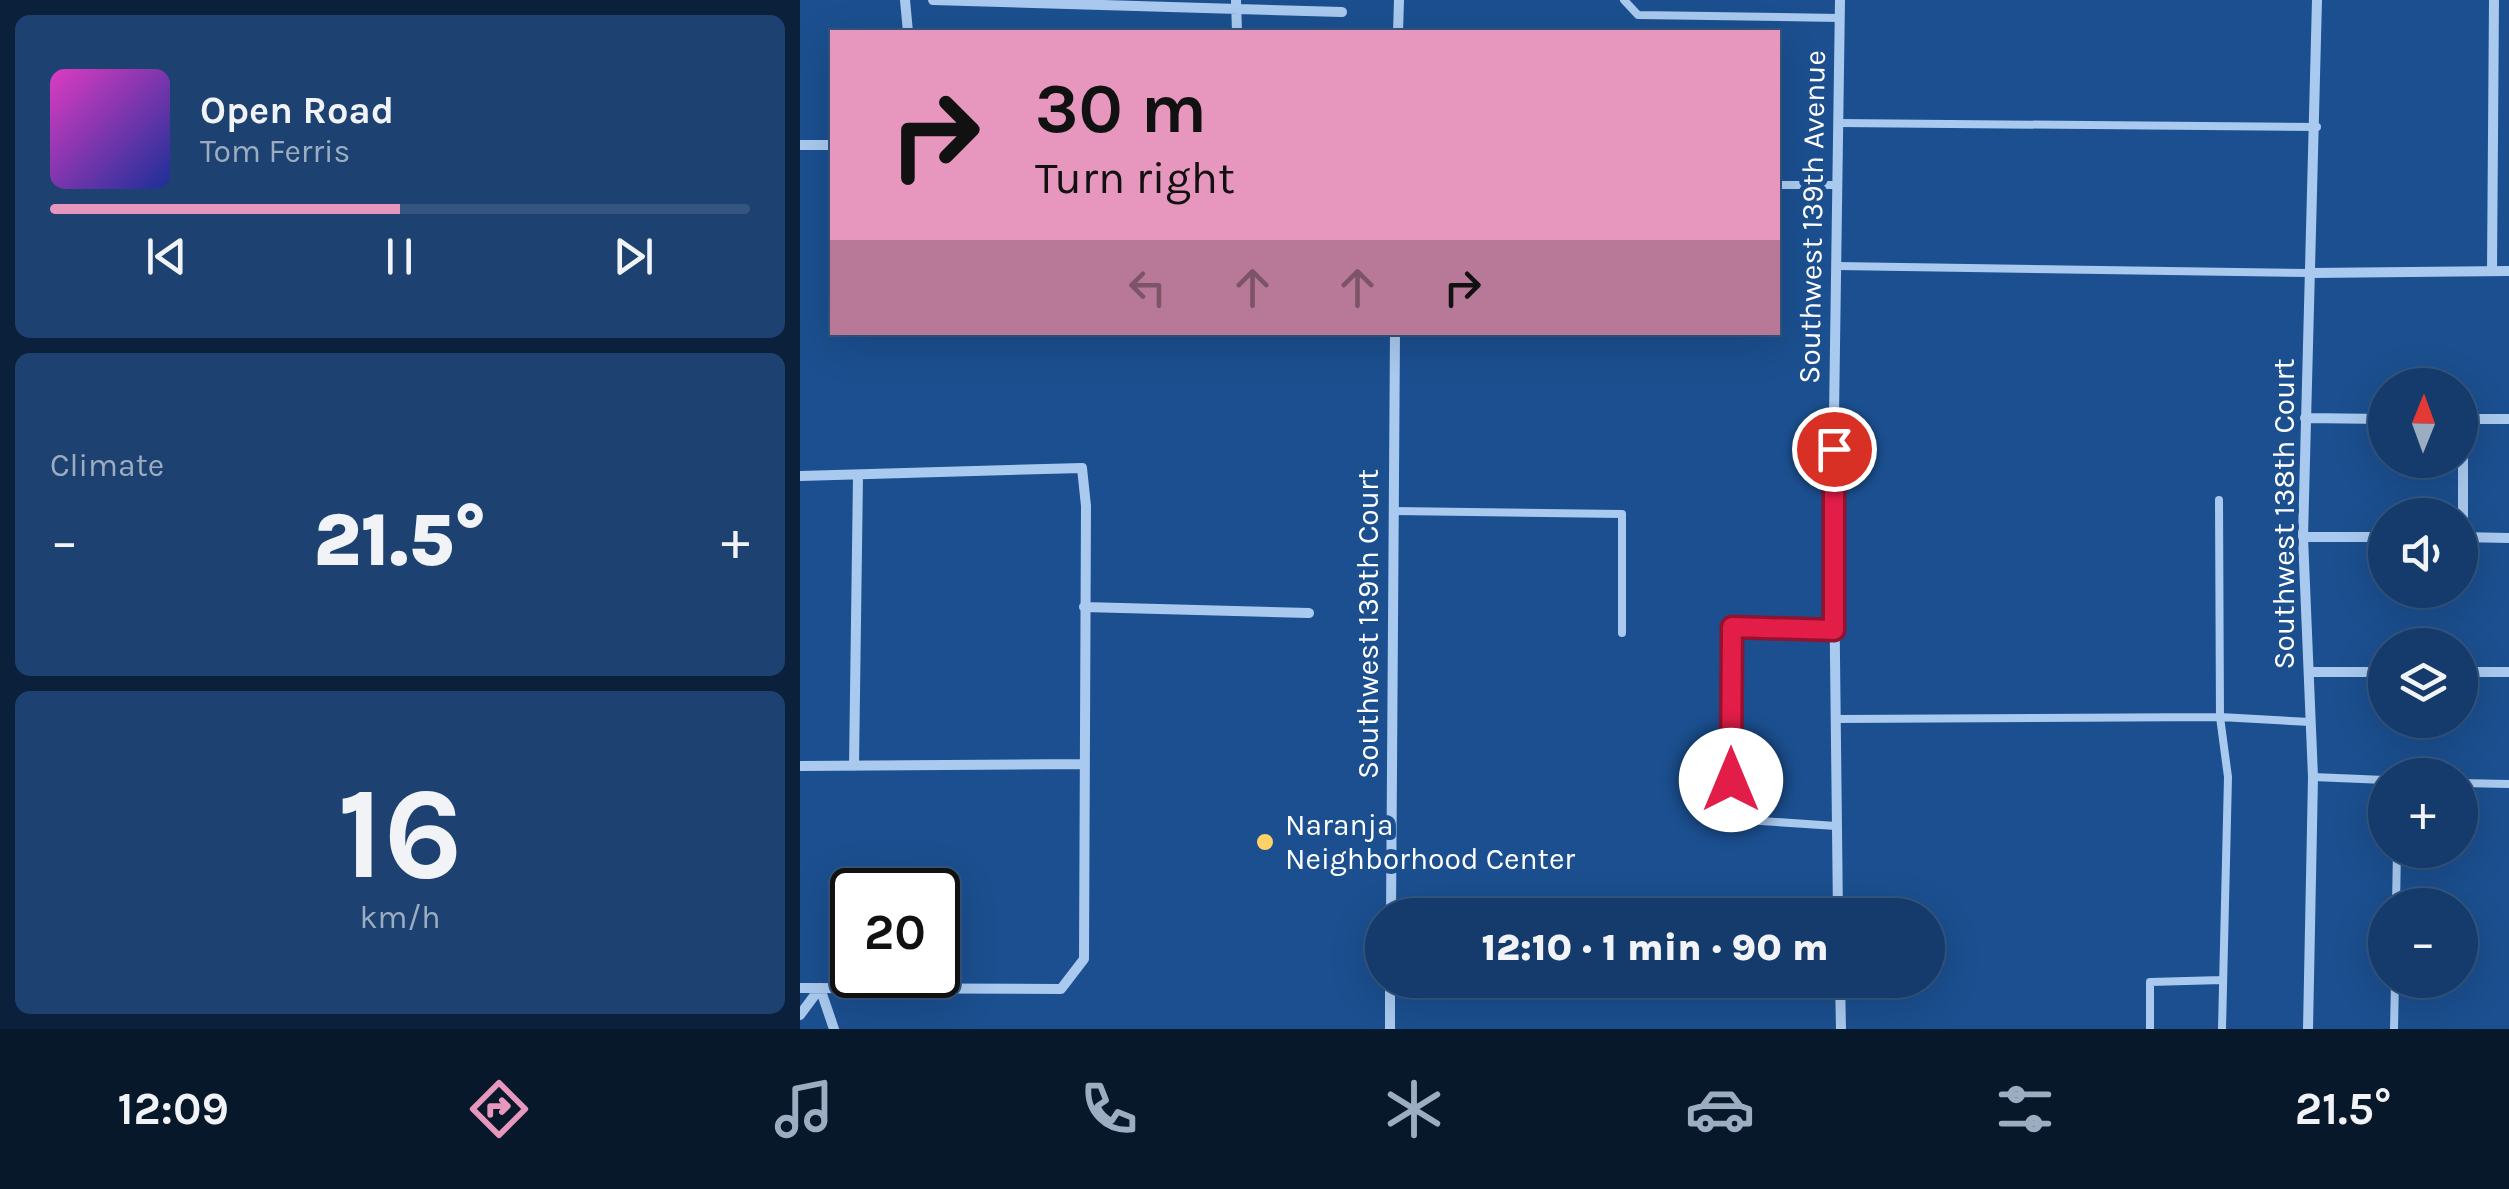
<!DOCTYPE html>
<meta charset="utf-8">
<style>
body{margin:0;font-family:Karla,sans-serif;background:#1d4271;color:#f1f3f6;height:100vh;display:flex;flex-direction:column;font-size:38px;white-space:nowrap}
*{box-sizing:border-box;margin:0}
p{font-size:32px;color:#9dadc1}
.icon{flex:none;width:55px;height:55px;fill:none;stroke:currentColor;stroke-width:2;stroke-linecap:round;stroke-linejoin:round}
.map{position:relative;flex:1;overflow:hidden}
.details{display:flex;flex-direction:column;gap:15px;padding:15px;background:#0b203b;width:800px}
.details>*{flex:none}
.guide{position:absolute;left:30px;top:30px;width:950px;height:305px;border-radius:0px;box-shadow:0 10px 40px #0002,0 0 0 2px #33557e;background:#e797bd;color:#111;overflow:hidden}
.needle{width:65px;rotate:1deg}
.controls{position:absolute;left:1568px;top:368px;display:grid;gap:20px}
.controls a{display:grid;place-items:center;width:110px;height:110px;border-radius:50%;background:#143b6b;box-shadow:0 10px 40px #0002,0 0 0 2px #33557e;font-size:50px}
.speed{position:absolute;left:30px;top:868px;display:flex;gap:20px;font-size:50px;font-weight:700;text-align:center}
.speed>*{display:grid;place-content:center;width:130px;height:130px;border-radius:50%;background:#143b6b;box-shadow:0 10px 40px #0002,0 0 0 2px #33557e;line-height:1}
.speed .limit{border:5px solid #111;border-radius:15px;background:#fff;color:#111}
.pin{position:absolute;display:grid;place-items:center;width:85px;height:85px;color:#fff;margin:-42px;border:5px solid #fff;border-radius:50%;box-shadow:0 2px 10px #0007}
.me{position:absolute;width:110px;margin:-55px;rotate:0deg;stroke-linejoin:round;filter:drop-shadow(0 0 8px #0008)}
.turn{display:flex;align-items:center;gap:35px;height:210px;padding:0 40px;font-size:45px}
.turn .icon{width:130px;height:130px;stroke-width:2.5}
.turn b{display:block;font-size:70px;line-height:85px}
.lanes{display:flex;align-items:center;height:95px;padding:0 40px;background:#0003;justify-content:center;gap:50px;direction:ltr}
.lanes .off{opacity:.35}
.big{font-size:75px;font-weight:800;line-height:1.1}
.details .tile{flex:1;display:flex;flex-direction:column;justify-content:center;gap:15px;min-width:0;padding:0 35px;border-radius:15px;background:#1d4271}
.details .dial{align-items:center;gap:0}
.dial b{font-size:130px;line-height:1}
.song{display:flex;align-items:center;gap:30px}
.cover{width:120px;height:120px;border-radius:15px;background:linear-gradient(135deg,hsl(310 70% 55%),hsl(230 70% 35%))}
.played{height:10px;border-radius:5px;background:linear-gradient(90deg,#e797bd 50%,#33557e 50%)}
.keys{display:flex;justify-content:space-around;direction:ltr}
.heat{display:flex;justify-content:space-between;align-items:center;font-size:55px;direction:ltr}
.trip{position:absolute;left:565px;top:898px;width:580px;height:100px;border-radius:50px;background:#143b6b;box-shadow:0 10px 40px #0002,0 0 0 2px #33557e;font-weight:800;line-height:100px;text-align:center}
.dock{display:flex;height:160px;justify-content:space-around;align-items:center;background:#08182b;color:#9dadc1}
.dock .icon{width:70px;height:70px}
.dock .on{color:#e797bd}
.dock b{font-size:45px;color:#f1f3f6}
main{display:flex;flex:1;min-height:0}
.map>svg:first-child{display:block}
.lines{fill:none;stroke-linecap:round;stroke-linejoin:round}
.lane{stroke:#a9c9ee;stroke-width:8}
.street{stroke:#a9c9ee;stroke-width:10}
.route-casing{stroke:#92132f;stroke-width:25}
.route{stroke:#e11d48;stroke-width:18}
.poi-dot{fill:#ffd166;stroke:#1b4f8f;stroke-width:4}
.labels{text-anchor:middle;stroke-width:10;stroke-linejoin:round;paint-order:stroke}
.street-label{font-size:30px;fill:#fff;stroke:#1b4f8f}
.poi-label{font-size:30px;fill:#fff;stroke:#1b4f8f;text-anchor:start}
</style>
<main>
<section class="details">
<div class="tile">
<div class="song"><i class="cover"></i><div><b>Open Road</b><p>Tom Ferris</p></div></div>
<div class="played"></div>
<div class="keys"><svg class="icon" aria-label="previous" viewBox="0 0 24 24"><path d="M18 5L8 12l10 7zM5 5v14"/></svg><svg class="icon" aria-label="pause" viewBox="0 0 24 24"><path d="M8 5v14M16 5v14"/></svg><svg class="icon" aria-label="next" viewBox="0 0 24 24"><path d="M6 5l10 7-10 7zM19 5v14"/></svg></div>
</div>
<div class="tile"><p>Climate</p>
<div class="heat"><a>−</a><b class="big">21.5°</b><a>+</a></div>
</div>
<div class="tile dial"><b>16</b><p>km/h</p></div>
</section>
<div class="map">
<svg width="1709" height="1029" viewBox="0 0 1709 1029">
<rect width="100%" height="100%" fill="#1b4f8f"/>
<g class="lines">
<path class="lane" d="M824 0 838 15 1040 18
M1038 123 1517 127
M978 185H1037
M1037 266 1511 273
M1419 500 1420 717 1428 777 1422 1029
M594 511 822 514V633
M1034 631 932 627 931 819 1036 826
M1035 719 1420 717 1510 722
M1513 777 1585 780
M1660 783 1709 784
M1596 905 1597 850
M1350 1029V982L1422 980
M1594 1029 1595 980"/>
<path class="street" d="M105 0 108 32
M133 0 542 12
M436 0 437 32
M598 32 599 0
M0 145H32
M1692 271 1694 0
M1511 273 1709 271
M1505 418 1585 419
M1660 419H1709
M0 476 282 468 286 506 284 959 261 989 0 988
M1503 537H1585
M1660 537 1709 538
M1663 537V419
M284 607 509 613
M1509 672H1585
M1660 672H1709
M0 766 282 764
M54 766 58 476
M591 915 595 332
M1038 915 1033 485 1040 0
M1040 980 1041 1029
M20 988 34 1029
M0 1015 20 988
M590 1029V980
M1508 1029 1513 777 1503 537 1517 0"/>
</g>
<g class="lines">
<g class="route-casing">
<path id="route" d="M931 780 932 627 1034 630V449"/>
</g>
<use href="#route" class="route"/>
</g>
<circle class="poi-dot" cx="465" cy="842" r="10"/>
<g class="labels">
<g class="street-label">
<text transform="translate(1012 217) rotate(-89)" y="10">Southwest 139th Avenue</text>
<text transform="translate(1484 514) rotate(-90)" y="10">Southwest 138th Court</text>
<text transform="translate(568 624) rotate(-90)" y="10">Southwest 139th Court</text>
</g>
<g class="poi-label">
<text x="485" y="835">Naranja<tspan x="485" dy="34">Neighborhood Center</tspan></text>
</g>
</g>
</svg>
<div class="controls">
<a><svg class="needle" viewBox="-14 -14 28 28"><path d="M0-13l5 13h-10z" fill="#e53935"/><path d="M0 13l5-13h-10z" fill="#9dadc1"/></svg></a>
<a><svg class="icon" aria-label="sound" viewBox="0 0 24 24"><path d="M4 9h4l5-4v14l-5-4H4zM17 9q2 3 0 6"/></svg></a>
<a><svg class="icon" aria-label="layers" viewBox="0 0 24 24"><path d="M12 4l9 5-9 5-9-5zM3 14l9 5 9-5"/></svg></a>
<a>+</a>
<a>−</a>
</div>
<div class="speed"><div class="limit">20</div></div>
<div class="pin" style="left:1034px;top:449px;background:#d93025"><svg class="icon" aria-label="arrive" viewBox="0 0 24 24"><path d="M6 21V4h12l-3 4 3 4H6"/></svg></div>
<svg class="me" style="left:931px;top:780px" viewBox="-20 -20 40 40"><circle r="19" fill="#fff"/><path d="M0-13L10 11 0 6-10 11z" fill="#e11d48"/></svg>
<div class="trip">12:10 · 1 min · 90 m</div>
<div class="guide">
<div class="turn"><svg class="icon" aria-label="right" viewBox="0 0 24 24"><path d="M7 20v-9h11M14 6l5 5-5 5"/></svg><div><b>30 m</b>Turn right</div></div>
<div class="lanes"><svg class="icon off" aria-label="left" viewBox="0 0 24 24"><path d="M17 20v-9H6M10 6l-5 5 5 5"/></svg><svg class="icon off" aria-label="ahead" viewBox="0 0 24 24"><path d="M12 20V5M6 11l6-6 6 6"/></svg><svg class="icon off" aria-label="ahead" viewBox="0 0 24 24"><path d="M12 20V5M6 11l6-6 6 6"/></svg><svg class="icon" aria-label="right" viewBox="0 0 24 24"><path d="M7 20v-9h11M14 6l5 5-5 5"/></svg></div>
</div>
</div>
</main>
<nav class="dock">
<b>12:09</b>
<svg class="icon on" aria-label="directions" viewBox="0 0 24 24"><path d="M12 3l9 9-9 9-9-9zM9 14v-3h6M13 9l2 2-2 2"/></svg>
<svg class="icon" aria-label="music" viewBox="0 0 24 24"><path d="M9 18V5l10-2v13"/><circle cx="6" cy="18" r="3"/><circle cx="16" cy="16" r="3"/></svg>
<svg class="icon" aria-label="phone" viewBox="0 0 24 24"><path d="M5 4h4l2 5-3 2q2 4 5 5l2-3 5 2v4C11 20 4 13 5 4z"/></svg>
<svg class="icon" aria-label="climate" viewBox="0 0 24 24"><path d="M12 3v18M4 7l16 10M4 17L20 7"/></svg>
<svg class="icon" aria-label="car" viewBox="0 0 24 24"><path d="M5 17H2v-5l4-1 3-4h7l3 4 3 1v5h-3M9 17h6M6 11h13"/><circle cx="7" cy="17" r="2"/><circle cx="17" cy="17" r="2"/></svg>
<svg class="icon" aria-label="filters" viewBox="0 0 24 24"><path d="M4 7h16M4 17h16"/><circle cx="9" cy="7" r="2"/><circle cx="15" cy="17" r="2"/></svg>
<b>21.5°</b>
</nav>
